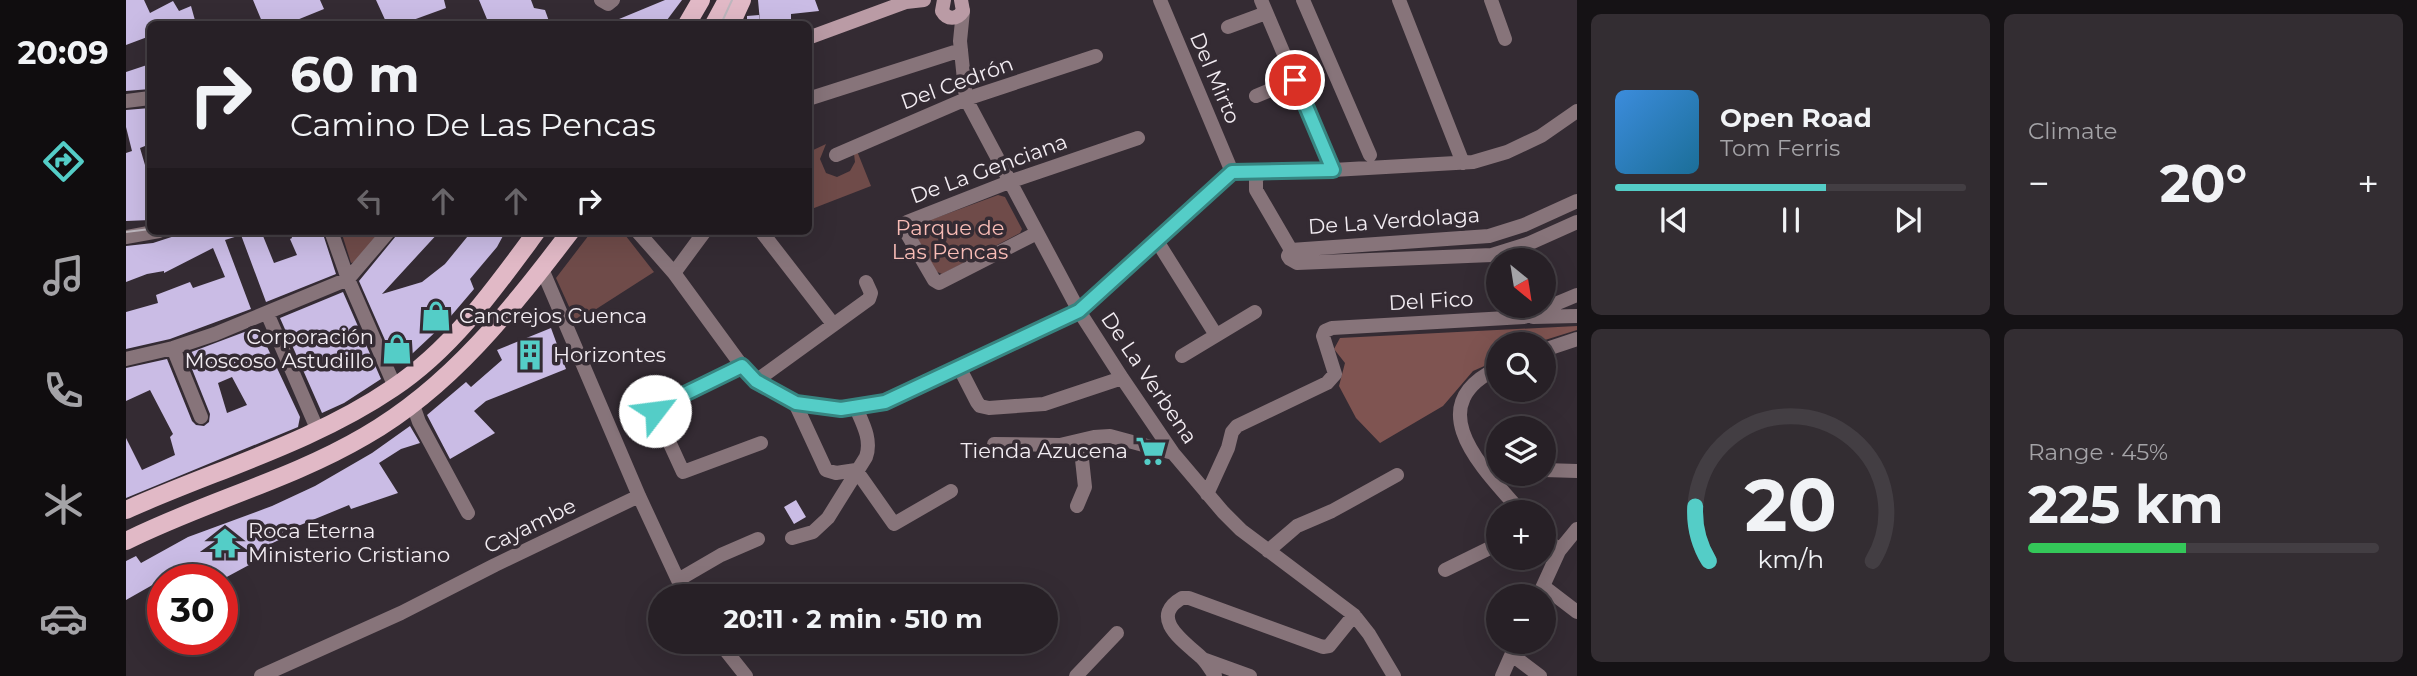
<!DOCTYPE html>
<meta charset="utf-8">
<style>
body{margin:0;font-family:Montserrat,sans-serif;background:#332d32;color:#f1f3f6;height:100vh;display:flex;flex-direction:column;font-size:26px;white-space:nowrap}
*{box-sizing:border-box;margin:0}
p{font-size:23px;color:#a4a3a7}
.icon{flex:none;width:38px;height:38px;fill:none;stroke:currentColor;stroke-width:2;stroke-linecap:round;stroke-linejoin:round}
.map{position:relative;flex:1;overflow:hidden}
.side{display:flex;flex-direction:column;gap:14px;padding:14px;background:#151215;width:840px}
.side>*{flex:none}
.hud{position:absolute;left:21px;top:21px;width:665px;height:214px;border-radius:10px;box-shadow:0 7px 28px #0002,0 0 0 2px #433e43;background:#272026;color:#f1f3f6;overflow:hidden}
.needle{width:46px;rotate:150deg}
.controls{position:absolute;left:1360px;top:248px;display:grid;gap:14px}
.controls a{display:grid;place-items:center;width:70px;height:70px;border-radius:50%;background:#272026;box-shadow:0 7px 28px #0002,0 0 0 2px #433e43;font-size:35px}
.speed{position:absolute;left:21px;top:564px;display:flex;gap:14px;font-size:35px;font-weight:700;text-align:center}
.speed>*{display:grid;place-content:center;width:91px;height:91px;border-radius:50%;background:#272026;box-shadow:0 7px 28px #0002,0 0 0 2px #433e43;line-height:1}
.speed .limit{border:10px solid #d22;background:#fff;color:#111}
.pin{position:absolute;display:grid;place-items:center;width:60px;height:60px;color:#fff;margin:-30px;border:4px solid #fff;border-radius:50%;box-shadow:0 2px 7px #0007}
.me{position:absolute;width:77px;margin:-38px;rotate:60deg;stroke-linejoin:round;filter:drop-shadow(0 0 5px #0008)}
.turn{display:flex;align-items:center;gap:24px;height:147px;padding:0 28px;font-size:32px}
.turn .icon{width:91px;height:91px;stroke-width:2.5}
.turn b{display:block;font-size:49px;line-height:60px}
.lanes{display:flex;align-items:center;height:66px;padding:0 28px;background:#0003;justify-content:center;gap:35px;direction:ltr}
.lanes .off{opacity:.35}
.big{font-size:52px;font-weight:700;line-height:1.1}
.side .card{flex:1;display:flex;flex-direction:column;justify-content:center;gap:10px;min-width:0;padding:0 24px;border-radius:10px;background:#332d32}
.side .dial{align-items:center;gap:0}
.dial svg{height:182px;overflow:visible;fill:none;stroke:#433e43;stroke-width:7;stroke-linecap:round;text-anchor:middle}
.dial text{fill:#f1f3f6;stroke:none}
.song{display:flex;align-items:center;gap:21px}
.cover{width:84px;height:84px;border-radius:10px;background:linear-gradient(135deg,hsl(210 70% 55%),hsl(200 70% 35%))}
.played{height:7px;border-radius:4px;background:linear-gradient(90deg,#54cdc7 60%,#433e43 60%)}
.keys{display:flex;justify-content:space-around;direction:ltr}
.heat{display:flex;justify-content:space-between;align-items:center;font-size:38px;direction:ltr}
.charge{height:10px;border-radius:5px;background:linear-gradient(90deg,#34c759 45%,#433e43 0)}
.side .tiles{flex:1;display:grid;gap:14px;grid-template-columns:repeat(2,1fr)}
.trip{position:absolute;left:522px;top:584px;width:410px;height:70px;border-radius:35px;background:#272026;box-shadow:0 7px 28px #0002,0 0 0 2px #433e43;font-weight:700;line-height:70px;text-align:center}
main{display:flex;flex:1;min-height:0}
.tabs{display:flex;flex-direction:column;width:126px;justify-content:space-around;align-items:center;background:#100d0f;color:#a4a3a7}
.tabs .icon{width:49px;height:49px}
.tabs .on{color:#54cdc7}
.tabs b{font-size:32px;color:#f1f3f6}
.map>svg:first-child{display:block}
.green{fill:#6f4b49}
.forest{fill:#7f5451}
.building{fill:#cabce5;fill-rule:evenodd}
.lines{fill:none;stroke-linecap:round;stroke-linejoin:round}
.street{stroke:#87747a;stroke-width:14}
.secondary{stroke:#ba9ba5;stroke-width:14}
.primary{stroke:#e1b9c6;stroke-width:18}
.tram{stroke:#bdb6bd;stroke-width:2}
.route-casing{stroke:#378581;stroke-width:18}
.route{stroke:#54cdc7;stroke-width:12}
.labels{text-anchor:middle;stroke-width:7;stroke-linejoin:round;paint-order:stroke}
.street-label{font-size:21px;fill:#f2ecf2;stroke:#342b33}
.park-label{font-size:21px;fill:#f8bcb6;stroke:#342b33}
.poi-label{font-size:21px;fill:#f2ecf2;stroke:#342b33;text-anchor:start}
</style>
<main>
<nav class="tabs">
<b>20:09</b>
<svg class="icon on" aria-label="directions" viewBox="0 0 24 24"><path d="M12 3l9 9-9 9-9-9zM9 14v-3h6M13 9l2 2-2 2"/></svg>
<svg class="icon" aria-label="music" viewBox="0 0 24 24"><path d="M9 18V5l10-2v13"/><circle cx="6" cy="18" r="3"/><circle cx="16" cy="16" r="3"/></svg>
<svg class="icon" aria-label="phone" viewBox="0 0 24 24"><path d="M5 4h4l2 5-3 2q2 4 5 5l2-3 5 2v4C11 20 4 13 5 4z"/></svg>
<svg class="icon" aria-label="climate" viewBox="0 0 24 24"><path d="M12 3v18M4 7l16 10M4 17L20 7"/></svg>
<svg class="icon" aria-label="car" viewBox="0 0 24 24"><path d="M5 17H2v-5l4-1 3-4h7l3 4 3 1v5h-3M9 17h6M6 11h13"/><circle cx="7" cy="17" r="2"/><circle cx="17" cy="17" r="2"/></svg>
</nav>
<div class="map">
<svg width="1451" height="676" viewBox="0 0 1451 676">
<rect width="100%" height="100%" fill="#342b33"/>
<path class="green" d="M700 144 694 159 700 173 711 177 724 171 729 162 728 154 731 151 745 186 683 210V152Z
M872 195 879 197 896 229 894 233 816 274 809 271 788 232V226Z
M215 231H256L229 262 225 263Z
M466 231H496L528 272 450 322 430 278Z"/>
<path class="forest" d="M1451 326V330L1403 345H1372V360L1347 371 1317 406 1254 443 1230 418 1213 386 1219 363 1208 349 1214 338Z"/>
<path class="building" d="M0 0H18L24 13 47 1 53 11 65 6 70 24H24V36L0 45Z
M127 0H194L198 9 161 24H137Z
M250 0H318L320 8 276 24H261Z
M353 0H405L408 8 419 10 424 24H363Z
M539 0H556L538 24H481Z
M632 0H689L693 11 665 14V19L634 22Z
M633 15 634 24H621V16Z
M24 64V89L0 91V72Z
M24 108V144L14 148 24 182V220L0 221V153L6 151 0 127V110Z
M64 231H135L148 263 171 255 164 239 166 238 164 231H196L210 274 140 302 115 235 99 240 125 309 44 339 0 349V312L32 303 30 295 64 282 67 288 99 277 87 248 38 273V271L21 274 0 282V246L27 243Z
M274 231H314L256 294 296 282 319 264 346 231H372L378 234 371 247 344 279 348 289 319 323 287 353 270 365 233 281Z
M217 292 255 379 218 403 196 413 154 318Z
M129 328 136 336 174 417 172 427 0 498V438L16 470 49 455 44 437 47 434 24 390 0 401V368L41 359 66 421 70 425 78 426 83 422 84 414 60 354ZM106 377 121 405 101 413 92 383Z
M425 328 440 369 360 401 348 411 369 433 324 459 301 415 340 382 345 387 376 360 371 350Z
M284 426 294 443 275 449 253 463 272 493 225 509 223 505 155 533 157 538 134 549 136 558 97 579H88L80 567 60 579H37L0 600V561L10 556 15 563 62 537 146 506 189 486 246 453Z
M670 500 680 517 668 524 658 507Z"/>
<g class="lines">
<path class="street" d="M475 0 482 4 487 0
M1034 0 1106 172
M1135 0 1207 170
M1177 0 1244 155
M1273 0 1337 163
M1365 0 1379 39
M837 11 834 41 840 99 953 311 996 378 1047 453 1097 512 1115 530 1228 615 1243 634 1268 676
M1102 27 1140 13
M1130 96 1169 80
M682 99 835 50
M0 101 24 98
M710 155 840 99 970 56
M1134 171 1130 180V190L1165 250 1162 256 1164 259 1171 263 1366 255 1404 243 1451 222
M205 231 222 279 269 387
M511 231 548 273 616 366 630 381 669 403 705 408H730L759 402 794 387 953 311 1106 172 1207 170 1347 162 1381 152 1415 136 1451 111
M635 231 707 324
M911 233 813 283 808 280 780 232 781 222 883 182 1012 138
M0 237 33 231
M1031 241 1090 335
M1165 250 1363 236 1398 225 1451 201
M416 269 513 496 552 580 563 597
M548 273 579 231
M141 313 192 431
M1407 317 1451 316
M47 348 75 417
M1418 350 1451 339
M1056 356 1129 312
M0 359 47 348 89 334 222 279 263 231
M616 366 530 408 529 411 557 472 635 443
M833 367 851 402 854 406 863 408 918 404 996 378
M1372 368C1291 407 1359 470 1396 513
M630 381 743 299 745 293 740 282
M669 403 700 470 710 473 730 470 768 524 825 491
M287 405 293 422 342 513
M868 444 934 445 968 437 984 436 1047 453
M1418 470 1451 471
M1081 494 1102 448 1106 432 1111 426 1201 383 1209 374 1197 336 1199 331 1206 328 1398 317 1451 295
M951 506 959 487 954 441
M1418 536 1433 551
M666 538 687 532 702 518 740 457C746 440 737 424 730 408
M1142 551 1171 526 1206 511 1271 475
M1319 570 1372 544
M552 580 595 555 632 539
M1417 586 1451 612
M1412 597 1433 551 1451 529
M593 642 620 676
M1386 655 1414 676
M1077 659 1124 676
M135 676 275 613 369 565 513 496
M950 676 991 633
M1089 676C1085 670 1081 663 1076 658 1060 643 1021 618 1056 598H1063L1197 647 1203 646 1228 615
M1376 676 1391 642"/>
<path class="secondary" d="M818 0 816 11C821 20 831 20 837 11L835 0
M682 38 780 2 798 0"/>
<path class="primary" d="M561 24 575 0
M588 24 601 0
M605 24 616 0
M0 510C89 470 186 443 267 388 327 348 369 288 411 231
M0 541C78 502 164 480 239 436 326 386 385 309 445 231"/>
<path class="tram" d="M595 24 606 0
M0 232 24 229"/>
</g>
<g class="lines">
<g class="route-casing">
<path id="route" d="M529 411 530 408 616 366 630 381 670 403 715 409 759 402 953 311 1106 172 1207 170 1169 80"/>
</g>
<use href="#route" class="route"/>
</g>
<defs>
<g id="shop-bare" transform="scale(2.415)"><path d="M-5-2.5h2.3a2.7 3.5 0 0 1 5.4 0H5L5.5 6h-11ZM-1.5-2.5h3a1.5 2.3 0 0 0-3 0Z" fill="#54cdc7" stroke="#342b33" stroke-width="2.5" paint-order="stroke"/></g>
<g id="building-bare" transform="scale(2.415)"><path d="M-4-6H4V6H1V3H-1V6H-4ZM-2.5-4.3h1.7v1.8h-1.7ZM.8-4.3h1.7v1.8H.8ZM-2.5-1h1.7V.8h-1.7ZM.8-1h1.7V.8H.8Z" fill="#54cdc7" stroke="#342b33" stroke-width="2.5" paint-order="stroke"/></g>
<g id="supermarket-bare" transform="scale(2.415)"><path d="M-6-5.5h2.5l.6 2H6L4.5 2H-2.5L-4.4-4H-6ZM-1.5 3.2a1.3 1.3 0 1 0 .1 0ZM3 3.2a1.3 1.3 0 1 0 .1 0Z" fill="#54cdc7" stroke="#342b33" stroke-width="2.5" paint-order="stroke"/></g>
<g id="temple-bare" transform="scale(2.415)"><path d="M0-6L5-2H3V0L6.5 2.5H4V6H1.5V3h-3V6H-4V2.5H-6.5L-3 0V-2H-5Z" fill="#54cdc7" stroke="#342b33" stroke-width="2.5" paint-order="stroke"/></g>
</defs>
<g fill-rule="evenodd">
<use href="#shop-bare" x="310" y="316"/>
<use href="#shop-bare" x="271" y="349"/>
<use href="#building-bare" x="404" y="355"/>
<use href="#supermarket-bare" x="1025" y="451"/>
<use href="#temple-bare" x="99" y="543"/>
</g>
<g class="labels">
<g class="street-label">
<text transform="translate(1089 78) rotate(67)" y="7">Del Mirto</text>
<text transform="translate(831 83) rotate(-20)" y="7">Del Cedrón</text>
<text transform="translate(863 169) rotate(-20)" y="7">De La Genciana</text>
<text transform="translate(1268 221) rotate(-4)" y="7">De La Verdolaga</text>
<text transform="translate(1305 301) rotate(-3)" y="7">Del Fico</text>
<text transform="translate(1023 378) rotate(56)" y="7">De La Verbena</text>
<text transform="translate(404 526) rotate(-26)" y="7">Cayambe</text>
</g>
<g class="park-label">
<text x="824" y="235">Parque de<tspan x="824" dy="24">Las Pencas</tspan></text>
</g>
<g class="poi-label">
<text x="333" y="323">Cancrejos Cuenca</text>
<text x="248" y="344" text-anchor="end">Corporación<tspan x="248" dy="24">Moscoso Astudillo</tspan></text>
<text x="427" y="362">Horizontes</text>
<text x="1002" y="458" text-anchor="end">Tienda Azucena</text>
<text x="122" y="538">Roca Eterna<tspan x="122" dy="24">Ministerio Cristiano</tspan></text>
</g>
</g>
</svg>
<div class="controls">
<a><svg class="needle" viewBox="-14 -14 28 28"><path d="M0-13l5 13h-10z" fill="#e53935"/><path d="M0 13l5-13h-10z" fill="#a4a3a7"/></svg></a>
<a><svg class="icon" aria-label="search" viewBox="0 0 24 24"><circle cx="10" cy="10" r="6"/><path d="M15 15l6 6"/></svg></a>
<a><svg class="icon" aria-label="layers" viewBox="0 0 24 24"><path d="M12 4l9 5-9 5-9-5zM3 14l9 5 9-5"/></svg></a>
<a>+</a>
<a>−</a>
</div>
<div class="speed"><div class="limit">30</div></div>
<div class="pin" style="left:1169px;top:80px;background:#d93025"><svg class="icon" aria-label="arrive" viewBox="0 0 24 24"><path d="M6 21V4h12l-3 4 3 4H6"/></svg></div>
<svg class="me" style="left:529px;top:411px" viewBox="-20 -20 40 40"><circle r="19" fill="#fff"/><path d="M0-13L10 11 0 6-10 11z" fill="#54cdc7"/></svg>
<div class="trip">20:11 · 2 min · 510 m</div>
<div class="hud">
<div class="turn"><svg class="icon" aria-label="right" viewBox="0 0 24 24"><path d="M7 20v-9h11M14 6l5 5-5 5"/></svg><div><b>60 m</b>Camino De Las Pencas</div></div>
<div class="lanes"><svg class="icon off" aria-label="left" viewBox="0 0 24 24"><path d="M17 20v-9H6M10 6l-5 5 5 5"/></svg><svg class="icon off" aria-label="ahead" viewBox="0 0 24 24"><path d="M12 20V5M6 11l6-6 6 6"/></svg><svg class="icon off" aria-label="ahead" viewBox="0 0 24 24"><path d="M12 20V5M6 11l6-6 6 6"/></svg><svg class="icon" aria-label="right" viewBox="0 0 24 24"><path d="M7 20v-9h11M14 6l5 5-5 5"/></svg></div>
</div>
</div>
<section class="side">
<div class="tiles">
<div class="card">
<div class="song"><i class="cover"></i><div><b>Open Road</b><p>Tom Ferris</p></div></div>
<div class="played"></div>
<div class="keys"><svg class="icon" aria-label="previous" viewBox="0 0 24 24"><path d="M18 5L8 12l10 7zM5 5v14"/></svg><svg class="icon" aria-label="pause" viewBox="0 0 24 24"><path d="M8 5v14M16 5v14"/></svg><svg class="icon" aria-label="next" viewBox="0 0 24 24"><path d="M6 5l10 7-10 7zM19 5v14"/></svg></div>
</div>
<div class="card"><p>Climate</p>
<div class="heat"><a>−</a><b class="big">20°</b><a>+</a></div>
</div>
<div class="card dial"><svg viewBox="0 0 100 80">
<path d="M14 69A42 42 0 1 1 86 69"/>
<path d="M14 69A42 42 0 0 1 8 45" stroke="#54cdc7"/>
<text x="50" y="56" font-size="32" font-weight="700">20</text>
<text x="50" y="72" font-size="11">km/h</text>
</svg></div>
<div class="card"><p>Range · 45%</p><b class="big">225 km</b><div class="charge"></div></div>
</div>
</section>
</main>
